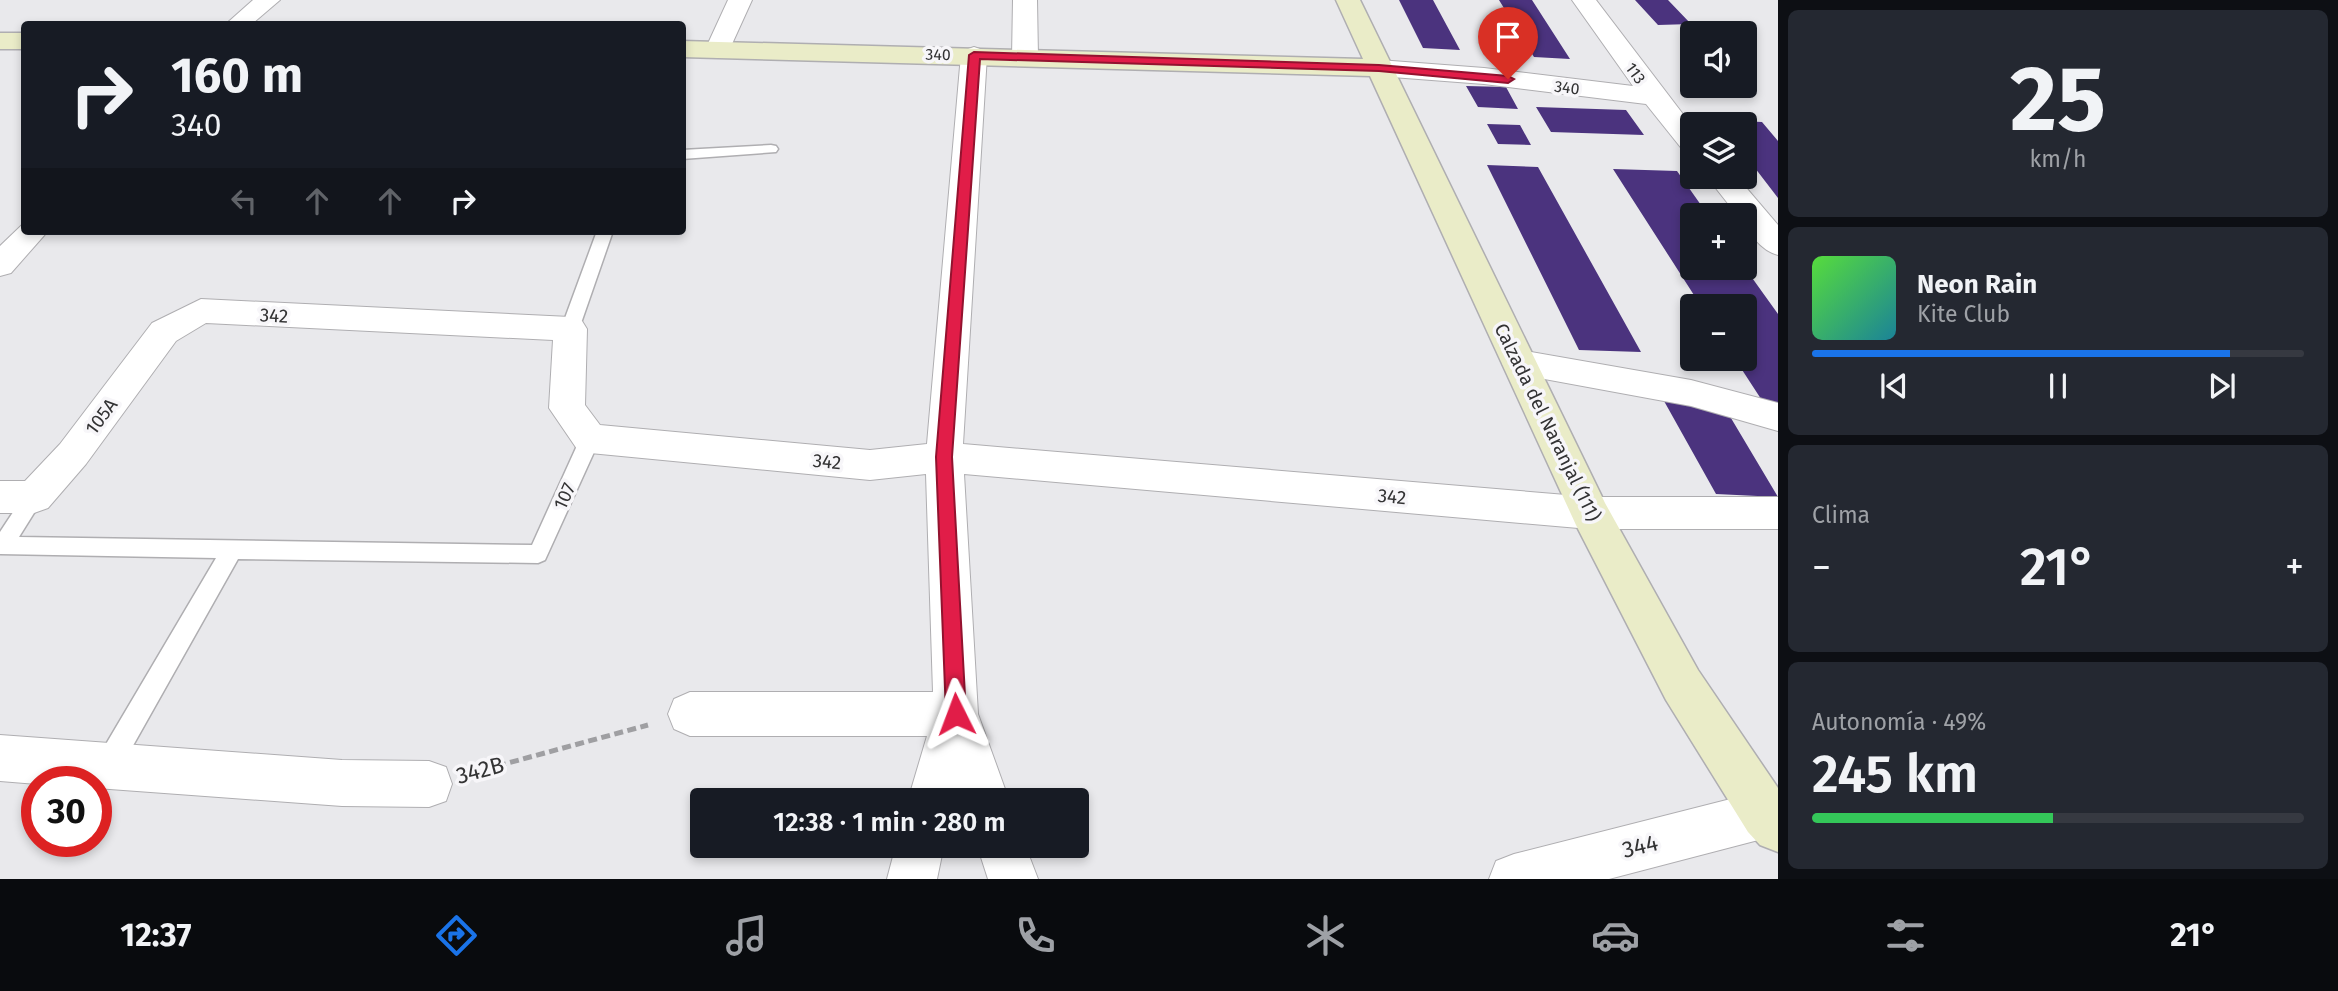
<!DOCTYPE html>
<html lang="es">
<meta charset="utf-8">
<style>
body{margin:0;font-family:"Fira Sans",sans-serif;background:#242831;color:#f1f3f6;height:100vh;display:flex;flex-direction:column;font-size:26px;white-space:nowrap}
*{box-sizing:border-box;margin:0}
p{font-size:23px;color:#9ea1a6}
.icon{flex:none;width:38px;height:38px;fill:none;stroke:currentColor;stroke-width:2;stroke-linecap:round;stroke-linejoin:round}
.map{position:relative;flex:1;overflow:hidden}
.details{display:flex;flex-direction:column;gap:10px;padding:10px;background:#0d0f14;width:560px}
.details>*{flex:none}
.banner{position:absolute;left:21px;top:21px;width:665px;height:214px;border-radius:7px;box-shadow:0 4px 10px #0003;background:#171b24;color:#f1f3f6;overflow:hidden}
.fabs{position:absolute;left:1680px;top:21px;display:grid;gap:14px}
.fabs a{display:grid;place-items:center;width:77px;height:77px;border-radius:7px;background:#171b24;box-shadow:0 4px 10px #0003;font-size:35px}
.speed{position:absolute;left:21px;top:766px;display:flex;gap:14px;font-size:35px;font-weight:700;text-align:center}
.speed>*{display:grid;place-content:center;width:91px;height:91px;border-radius:50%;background:#171b24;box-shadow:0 4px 10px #0003;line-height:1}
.speed .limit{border:10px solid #d22;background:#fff;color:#111}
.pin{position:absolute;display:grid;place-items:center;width:60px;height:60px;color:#fff;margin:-72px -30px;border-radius:50% 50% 50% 0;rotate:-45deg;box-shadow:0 0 7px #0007}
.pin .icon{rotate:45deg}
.me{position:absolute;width:77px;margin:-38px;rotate:357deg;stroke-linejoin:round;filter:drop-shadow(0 0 5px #0008)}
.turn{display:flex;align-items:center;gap:24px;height:147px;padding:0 35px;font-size:32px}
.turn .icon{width:91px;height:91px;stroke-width:2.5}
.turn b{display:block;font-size:49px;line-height:60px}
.lanes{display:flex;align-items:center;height:66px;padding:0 35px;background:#0003;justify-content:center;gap:35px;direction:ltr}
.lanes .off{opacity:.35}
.big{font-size:52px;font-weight:600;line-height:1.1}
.details .widget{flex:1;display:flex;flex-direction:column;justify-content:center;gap:10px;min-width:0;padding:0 24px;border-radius:10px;background:#242831}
.details .dial{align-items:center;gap:0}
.dial b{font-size:91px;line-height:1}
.song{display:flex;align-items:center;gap:21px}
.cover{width:84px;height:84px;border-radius:10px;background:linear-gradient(135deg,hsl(110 70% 55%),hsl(190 70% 35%))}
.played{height:7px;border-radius:4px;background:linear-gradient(90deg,#1a73e8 85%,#363941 85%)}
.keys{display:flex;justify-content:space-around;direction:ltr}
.heat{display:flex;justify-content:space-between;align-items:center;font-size:38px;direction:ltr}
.charge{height:10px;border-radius:5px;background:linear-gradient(90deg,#34c759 49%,#363941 0)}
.trip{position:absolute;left:690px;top:788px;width:399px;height:70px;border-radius:7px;background:#171b24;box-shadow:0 4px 10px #0003;font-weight:600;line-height:70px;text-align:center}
.menu{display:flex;height:112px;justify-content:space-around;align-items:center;background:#090b0e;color:#9ea1a6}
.menu .icon{width:49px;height:49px}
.menu .current{color:#1a73e8}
.menu b{font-size:32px;color:#f1f3f6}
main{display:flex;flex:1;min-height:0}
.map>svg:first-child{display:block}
.building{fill:#4b337e}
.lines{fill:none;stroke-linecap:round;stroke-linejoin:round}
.lane-casing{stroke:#afaeb1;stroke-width:3}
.street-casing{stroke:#afaeb1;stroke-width:2}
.secondary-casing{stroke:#afaeb1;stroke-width:3}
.path{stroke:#9f9fa2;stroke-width:5;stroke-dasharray:9 4.5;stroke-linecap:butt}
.lane{fill:#fff;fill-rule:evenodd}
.street{fill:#fff;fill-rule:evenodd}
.secondary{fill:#eaecc8;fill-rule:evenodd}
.route{fill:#e11d48;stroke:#92132f;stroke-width:2}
.labels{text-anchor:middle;stroke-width:7;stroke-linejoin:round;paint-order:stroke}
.far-street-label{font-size:16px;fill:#333334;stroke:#f7f6f9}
.street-label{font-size:19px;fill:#333334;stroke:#f7f6f9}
.near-street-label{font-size:23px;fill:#333334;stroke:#f7f6f9}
</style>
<main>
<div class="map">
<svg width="1778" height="879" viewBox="0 0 1778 879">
<rect width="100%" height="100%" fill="#e9e9ec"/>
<path class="building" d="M1399 0H1433L1460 50 1423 48Z
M1499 0H1532L1570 59 1534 57Z
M1635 0H1668L1691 24 1658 25Z
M1466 86 1506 87 1518 109 1478 107Z
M1536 107 1626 110 1644 135 1551 132Z
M1718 120 1762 122 1778 141V198L1745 155V124H1721Z
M1487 124 1520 125 1531 145 1498 144Z
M1487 165 1538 167 1641 352 1579 350Z
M1613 169 1677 171 1708 215H1692V268H1745L1778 314V402H1763L1735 359H1745V306H1701Z
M1664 401 1722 403 1778 497 1716 494Z"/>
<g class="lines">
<g class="lane-casing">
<path id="lane" d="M771 145 776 146 778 149 776 152 682 159V150Z
M597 231H613L579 329 576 333H564L561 329Z
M590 431 597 434 600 439 545 560 538 563 238 559 117 774 108 777 99 774 96 765 99 756 216 558 0 554V532L27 491 34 489 41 491 44 497 19 537 532 545 580 439 583 434Z"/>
</g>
<g class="street-casing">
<path id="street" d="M253 0H280L252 24H226Z
M728 0H752L727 55 718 58 709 55 705 50Z
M1013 0H1037L1038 57 1034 62 1025 65 1016 62 1012 57Z
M1572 0H1596L1692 126V151L1682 149 1646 104 1484 84 1379 76 1370 73 1366 68 1370 63 1379 60 1484 68 1633 86Z
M974 47 983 50 987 55 963 444 1590 497H1778V529H1590L964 474 978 714 1009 800H961L958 791 956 800H908L927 736H690L674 729 668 714 674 699 690 692H933L926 474 870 480 590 453 577 449 549 408 553 340 206 323 176 341 86 464 48 508 34 513H0V481H25L60 444 152 323 201 299 570 317 582 321 587 329 585 405 600 425 870 450 927 444 961 55 965 50Z
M1707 177H1737L1778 225V255C1762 251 1745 232 1745 215H1737Z
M24 223V231H48L11 273 0 276V246Z
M1519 350 1691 380 1778 403V431L1691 406 1507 372 1502 363 1507 354Z
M0 735 342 760 429 761 446 767 452 784 446 801 429 807 342 806 96 788V782L37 784 0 781Z
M1766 790 1778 795V833L1766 838 1609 879H1489L1496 861 1514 854Z
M896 845H944L937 879H887Z
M977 845H1025L1038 879H988Z"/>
</g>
<g class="secondary-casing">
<path id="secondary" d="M1336 0H1360L1605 503 1698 670 1778 788V852L1760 845 1748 832 1666 700 1576 525 1370 76 682 57V41L1363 59Z
M0 33H24V49H0Z"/>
</g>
<path class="path" d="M471 773 648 725"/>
<use href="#lane" class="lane"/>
<use href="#street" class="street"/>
<use href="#secondary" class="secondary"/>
</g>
<path class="route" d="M974 52 1379 65 1508 76 1514 79 1508 83 1379 71 980 59 952 457 966 714 963 721 956 723 949 721 946 714 936 457 969 55Z"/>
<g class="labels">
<g class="far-street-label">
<text transform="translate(938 54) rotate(1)" y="6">340</text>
<text transform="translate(1636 73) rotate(54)" y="6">113</text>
<text transform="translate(1567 87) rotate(7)" y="6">340</text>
</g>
<g class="street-label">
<text transform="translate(274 315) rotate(3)" y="7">342</text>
<text transform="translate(101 416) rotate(-53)" y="7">105A</text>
<text transform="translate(1548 422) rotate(64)" y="7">Calzada del Naranjal (111)</text>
<text transform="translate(827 461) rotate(5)" y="7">342</text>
<text transform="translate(564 496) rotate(-66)" y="7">107</text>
<text transform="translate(1392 496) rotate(5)" y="7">342</text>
</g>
<g class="near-street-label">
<text transform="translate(480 770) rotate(-15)" y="8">342B</text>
<text transform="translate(1640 846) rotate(-14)" y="8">344</text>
</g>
</g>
</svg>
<div class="fabs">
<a><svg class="icon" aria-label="sound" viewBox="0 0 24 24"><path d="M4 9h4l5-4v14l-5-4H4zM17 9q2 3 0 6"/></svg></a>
<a><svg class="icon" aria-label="layers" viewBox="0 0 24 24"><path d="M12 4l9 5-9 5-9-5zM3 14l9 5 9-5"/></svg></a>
<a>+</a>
<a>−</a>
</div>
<div class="speed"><div class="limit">30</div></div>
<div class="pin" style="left:1508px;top:79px;background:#d93025"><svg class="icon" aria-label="arrive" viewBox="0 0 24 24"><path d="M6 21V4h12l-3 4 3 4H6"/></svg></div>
<svg class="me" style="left:956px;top:714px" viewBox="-20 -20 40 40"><path d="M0-17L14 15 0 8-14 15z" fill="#e11d48" stroke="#fff" stroke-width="4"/></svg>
<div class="trip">12:38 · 1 min · 280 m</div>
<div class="banner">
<div class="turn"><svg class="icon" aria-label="right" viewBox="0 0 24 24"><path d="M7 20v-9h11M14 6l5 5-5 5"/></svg><div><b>160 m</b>340</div></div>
<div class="lanes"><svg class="icon off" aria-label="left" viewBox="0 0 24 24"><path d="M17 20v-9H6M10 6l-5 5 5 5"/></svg><svg class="icon off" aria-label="ahead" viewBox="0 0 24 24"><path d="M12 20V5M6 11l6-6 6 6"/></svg><svg class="icon off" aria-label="ahead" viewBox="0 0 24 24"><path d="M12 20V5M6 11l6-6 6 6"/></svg><svg class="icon" aria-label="right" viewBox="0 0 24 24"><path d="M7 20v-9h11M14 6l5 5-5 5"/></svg></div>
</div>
</div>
<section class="details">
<div class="widget dial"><b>25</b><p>km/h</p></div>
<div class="widget">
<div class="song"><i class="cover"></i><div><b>Neon Rain</b><p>Kite Club</p></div></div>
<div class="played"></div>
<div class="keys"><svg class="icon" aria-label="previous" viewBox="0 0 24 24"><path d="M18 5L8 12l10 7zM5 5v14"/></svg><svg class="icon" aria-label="pause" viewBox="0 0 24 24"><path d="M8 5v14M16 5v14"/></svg><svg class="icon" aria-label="next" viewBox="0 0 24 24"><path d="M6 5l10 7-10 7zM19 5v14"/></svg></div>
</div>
<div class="widget"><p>Clima</p>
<div class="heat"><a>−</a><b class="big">21°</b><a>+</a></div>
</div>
<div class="widget"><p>Autonomía · 49%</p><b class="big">245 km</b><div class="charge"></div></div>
</section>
</main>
<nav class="menu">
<b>12:37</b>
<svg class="icon current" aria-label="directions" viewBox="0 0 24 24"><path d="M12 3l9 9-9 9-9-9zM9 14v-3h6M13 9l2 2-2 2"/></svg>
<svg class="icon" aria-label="music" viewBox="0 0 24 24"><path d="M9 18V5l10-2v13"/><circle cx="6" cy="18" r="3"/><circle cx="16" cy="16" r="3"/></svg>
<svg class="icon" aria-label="phone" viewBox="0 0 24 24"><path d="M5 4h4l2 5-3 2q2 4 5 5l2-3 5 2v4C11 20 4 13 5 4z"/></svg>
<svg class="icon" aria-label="climate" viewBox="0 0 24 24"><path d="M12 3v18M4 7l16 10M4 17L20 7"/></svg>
<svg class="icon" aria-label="car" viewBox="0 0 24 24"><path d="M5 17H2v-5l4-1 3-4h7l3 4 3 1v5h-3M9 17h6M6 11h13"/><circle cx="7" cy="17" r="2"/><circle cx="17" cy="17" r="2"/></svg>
<svg class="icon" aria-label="filters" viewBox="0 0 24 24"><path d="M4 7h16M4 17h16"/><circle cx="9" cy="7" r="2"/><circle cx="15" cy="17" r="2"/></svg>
<b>21°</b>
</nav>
